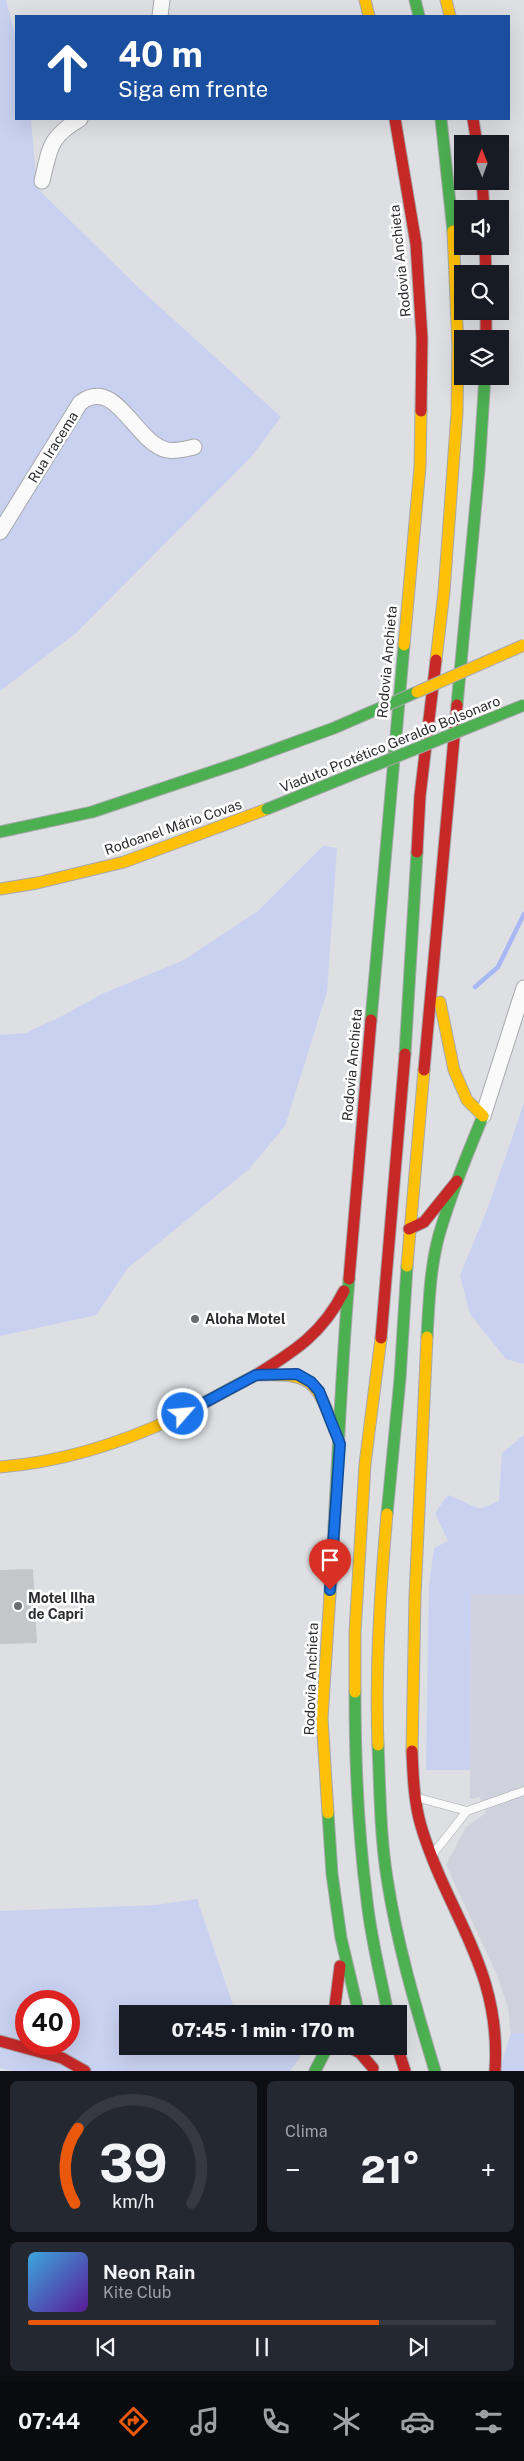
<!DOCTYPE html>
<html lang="pt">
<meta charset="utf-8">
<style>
body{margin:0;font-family:"Public Sans",sans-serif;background:#242831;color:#f1f3f6;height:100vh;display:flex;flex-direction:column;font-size:19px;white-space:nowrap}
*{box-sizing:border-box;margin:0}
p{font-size:16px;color:#9ea1a6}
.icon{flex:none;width:28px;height:28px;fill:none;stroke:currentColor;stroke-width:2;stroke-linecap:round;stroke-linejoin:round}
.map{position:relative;height:2071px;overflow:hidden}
.details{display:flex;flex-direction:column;gap:10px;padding:10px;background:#0d0f14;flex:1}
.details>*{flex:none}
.hud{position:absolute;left:15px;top:15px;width:495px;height:105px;border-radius:0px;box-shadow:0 5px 20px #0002;background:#1a4fa0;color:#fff;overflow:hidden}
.needle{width:32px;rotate:359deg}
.tools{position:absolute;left:454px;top:135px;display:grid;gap:10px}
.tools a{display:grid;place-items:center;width:55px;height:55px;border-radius:0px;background:#171b24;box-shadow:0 5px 20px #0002;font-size:25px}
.speed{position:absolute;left:15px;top:1990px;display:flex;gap:10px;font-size:25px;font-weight:700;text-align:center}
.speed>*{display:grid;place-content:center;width:65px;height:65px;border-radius:50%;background:#171b24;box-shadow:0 5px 20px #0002;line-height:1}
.speed .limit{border:8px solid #d22;background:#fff;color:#111}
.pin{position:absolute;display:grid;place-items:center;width:42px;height:42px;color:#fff;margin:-51px -21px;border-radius:50% 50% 50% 0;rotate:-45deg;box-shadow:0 0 5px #0007}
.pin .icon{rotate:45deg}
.me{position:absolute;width:55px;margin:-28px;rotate:63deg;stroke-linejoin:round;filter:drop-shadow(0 0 4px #0008)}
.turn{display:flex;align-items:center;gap:18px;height:105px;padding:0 20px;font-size:22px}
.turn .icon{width:65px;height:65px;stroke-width:2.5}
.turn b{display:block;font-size:35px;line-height:42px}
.big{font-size:38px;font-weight:800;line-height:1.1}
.details .widget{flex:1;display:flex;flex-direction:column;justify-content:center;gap:8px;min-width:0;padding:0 18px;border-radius:8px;background:#242831}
.details .dial{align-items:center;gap:0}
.dial svg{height:130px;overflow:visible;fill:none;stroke:#363941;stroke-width:7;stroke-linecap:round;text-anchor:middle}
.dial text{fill:#f1f3f6;stroke:none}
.song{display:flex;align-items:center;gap:15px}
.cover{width:60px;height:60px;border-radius:8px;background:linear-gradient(135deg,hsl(200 70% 55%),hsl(270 70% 35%))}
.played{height:5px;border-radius:2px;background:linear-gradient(90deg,#ea580c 75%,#363941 75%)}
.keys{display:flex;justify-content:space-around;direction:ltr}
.heat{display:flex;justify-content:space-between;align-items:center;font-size:28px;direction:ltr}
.details .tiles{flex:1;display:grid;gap:10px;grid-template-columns:1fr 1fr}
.widget:last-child{grid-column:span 2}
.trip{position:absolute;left:119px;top:2005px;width:288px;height:50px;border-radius:0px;background:#171b24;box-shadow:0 5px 20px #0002;font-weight:800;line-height:50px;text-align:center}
.menu{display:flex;height:80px;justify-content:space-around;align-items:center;background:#090b0e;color:#9ea1a6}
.menu .icon{width:35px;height:35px}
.menu .on{color:#ea580c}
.menu b{font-size:22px;color:#f1f3f6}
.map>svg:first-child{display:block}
.built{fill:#cfd2dc}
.green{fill:#c8d1f0;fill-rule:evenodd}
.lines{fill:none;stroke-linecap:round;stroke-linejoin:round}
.stream{stroke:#a7b8f4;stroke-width:4.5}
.building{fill:#c5c6c9}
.lane-casing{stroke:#a7a8ab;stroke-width:9}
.street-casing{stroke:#a7a8ab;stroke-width:17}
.fast-casing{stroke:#a7a8ab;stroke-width:13}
.slow-casing{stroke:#a7a8ab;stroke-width:13}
.jam-casing{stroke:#a7a8ab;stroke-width:13}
.lane{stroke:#fafafb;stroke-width:8}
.street{stroke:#fafafb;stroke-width:15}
.fast{stroke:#4caf50;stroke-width:11}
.slow{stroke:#ffc107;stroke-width:11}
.jam{stroke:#c62828;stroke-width:11}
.fast-bridge-casing{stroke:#a7a8ab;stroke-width:13;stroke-linecap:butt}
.slow-bridge-casing{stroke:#a7a8ab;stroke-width:13;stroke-linecap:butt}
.fast-bridge{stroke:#4caf50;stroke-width:11}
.slow-bridge{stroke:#ffc107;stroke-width:11}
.route-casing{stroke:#114b97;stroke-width:12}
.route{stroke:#1a73e8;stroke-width:9}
.poi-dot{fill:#6a6b6e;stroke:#fff;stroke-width:2}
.labels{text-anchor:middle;stroke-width:5;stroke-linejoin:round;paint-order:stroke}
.street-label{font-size:14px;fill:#2b2c2f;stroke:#fff}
.poi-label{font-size:14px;font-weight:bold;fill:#2b2c2f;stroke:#fff;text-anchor:start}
</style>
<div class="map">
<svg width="524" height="2071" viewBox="0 0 524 2071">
<rect width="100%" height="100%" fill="#dedfe3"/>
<path class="built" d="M471 1593 524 1594V2033H511L508 2008 497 1975 446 1865 466 1827 486 1813 480 1797 470 1799Z"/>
<path class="green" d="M0 0H6L16 38V119H31L37 188 141 290 281 417 252 456 76 633 0 691Z
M323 846 337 848 327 992 285 1126 249 1169 128 1268 96 1315 0 1336V1035L26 1033 60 1017 102 994 184 960 258 911Z
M524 1103V1364L506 1359 470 1314 460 1275 487 1210Z
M524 1435V1594H471L470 1770H426L429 1586 434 1548 448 1541 435 1513 448 1495 480 1509 499 1501 502 1453Z
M197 1899 236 2014H128V2046H300L301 2056 290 2071H13L0 2068V1911L156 1905ZM26 2001H69V2044H26Z
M511 2033H524V2071H499Z"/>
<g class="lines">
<path class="stream" d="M475 987 498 967 524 914"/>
</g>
<path class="building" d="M33 1569 37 1643 0 1644V1570Z"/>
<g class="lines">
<g class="lane-casing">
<path id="lane" d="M415 1797 467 1811
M433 1854 467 1811 524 1791"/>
</g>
<g class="street-casing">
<path id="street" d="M160 16 162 0
M42 181C50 148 49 137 80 119
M0 532 80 403C116 375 135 443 167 450 176 452 185 449 194 447
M483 1116 524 988"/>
</g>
<g class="fast-casing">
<path id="fast" d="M415 0 419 16
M441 119 453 231
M457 705 479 470 485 376
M0 832 92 812 241 762
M371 1020 404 645
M405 1054 417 852
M427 1337C429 1303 430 1268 439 1235 451 1194 467 1155 483 1116
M387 1514 400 1379 407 1266
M330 1594C337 1489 340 1384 349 1279
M355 1692C355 1762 358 1832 367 1901 371 1939 381 1977 388 2014
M378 1745C380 1789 380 1834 387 1878 397 1944 416 2008 435 2071
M328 1813 332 1874 341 1938 359 2014
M315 2071 328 2046"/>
</g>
<g class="slow-casing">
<path id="slow" d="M365 0 369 16
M446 0 450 16
M404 645 420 467 421 411
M436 660 444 592 457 413 458 346 453 231
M0 889 37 883 124 862 267 809
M440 1002 454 1070 467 1100 483 1116
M407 1266 424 1070
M257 1375C313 1373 316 1380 335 1431
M0 1467C63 1462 122 1443 179 1416 205 1403 230 1388 256 1375
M355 1692V1632L365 1464 381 1338
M378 1745C375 1667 380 1591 387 1514
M412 1751 415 1596 427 1337
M328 1813 322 1718 330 1594"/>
</g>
<g class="jam-casing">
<path id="jam" d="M395 119 416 244 422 338 421 411
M473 119 477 144
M482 181 484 209
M485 246 486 274
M486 311V339
M417 852 420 796 436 660
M424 1070 457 705
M409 1229 424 1222 457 1181
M349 1279 371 1020
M381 1338 405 1054
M256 1375C295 1351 323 1333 344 1291
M412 1751C413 1776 414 1802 421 1826 448 1916 502 1969 495 2071
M334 2014 340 1966
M0 2041 62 2058 85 2071
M347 2046 360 2053 373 2068
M397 2046 405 2071"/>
</g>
<use href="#lane" class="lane"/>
<use href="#street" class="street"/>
<use href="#fast" class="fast"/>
<use href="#slow" class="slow"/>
<use href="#jam" class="jam"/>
<g class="fast-bridge-casing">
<path id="fast-bridge" d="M241 762 334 728 417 692
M267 809 524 705"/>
</g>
<g class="slow-bridge-casing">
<path id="slow-bridge" d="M417 692 524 645"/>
</g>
<use href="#fast-bridge" class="fast-bridge"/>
<use href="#slow-bridge" class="slow-bridge"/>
</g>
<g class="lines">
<g class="route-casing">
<path id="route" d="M183 1414 256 1375 297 1374 311 1382 319 1391 340 1444 330 1590"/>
</g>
<use href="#route" class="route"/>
</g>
<g class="poi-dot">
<circle cx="195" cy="1319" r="5"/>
<circle cx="18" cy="1606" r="5"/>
</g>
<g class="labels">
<g class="street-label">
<text transform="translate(400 261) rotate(-96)" y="5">Rodovia Anchieta</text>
<text transform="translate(53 447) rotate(-58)" y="5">Rua Iracema</text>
<text transform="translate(387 662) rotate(-85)" y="5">Rodovia Anchieta</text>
<text transform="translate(390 744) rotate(-22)" y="5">Viaduto Protético Geraldo Bolsonaro</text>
<text transform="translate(173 827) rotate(-19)" y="5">Rodoanel Mário Covas</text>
<text transform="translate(352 1065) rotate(-85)" y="5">Rodovia Anchieta</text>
<text transform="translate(311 1679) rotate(-88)" y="5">Rodovia Anchieta</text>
</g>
<g class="poi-label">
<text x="205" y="1324">Aloha Motel</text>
<text x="28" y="1603">Motel Ilha<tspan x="28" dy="16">de Capri</tspan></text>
</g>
</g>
</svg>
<div class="tools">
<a><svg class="needle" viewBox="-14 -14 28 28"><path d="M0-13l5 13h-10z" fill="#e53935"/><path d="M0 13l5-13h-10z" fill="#9ea1a6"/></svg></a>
<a><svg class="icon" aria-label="sound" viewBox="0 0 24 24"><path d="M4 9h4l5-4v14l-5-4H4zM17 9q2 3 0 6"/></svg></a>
<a><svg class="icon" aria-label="search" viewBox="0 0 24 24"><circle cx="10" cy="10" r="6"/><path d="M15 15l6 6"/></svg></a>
<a><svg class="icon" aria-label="layers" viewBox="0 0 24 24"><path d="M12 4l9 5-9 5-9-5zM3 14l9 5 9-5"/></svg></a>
</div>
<div class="speed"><div class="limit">40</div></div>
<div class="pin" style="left:330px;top:1590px;background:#d93025"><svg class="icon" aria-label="arrive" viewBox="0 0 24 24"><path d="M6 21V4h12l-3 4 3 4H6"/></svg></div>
<svg class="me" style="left:183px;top:1414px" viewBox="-20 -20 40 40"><circle r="17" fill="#1a73e8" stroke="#fff" stroke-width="3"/><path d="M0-11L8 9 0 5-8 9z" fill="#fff"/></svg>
<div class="trip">07:45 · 1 min · 170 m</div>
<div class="hud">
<div class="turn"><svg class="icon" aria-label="ahead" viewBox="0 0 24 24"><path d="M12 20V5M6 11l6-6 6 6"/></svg><div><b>40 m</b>Siga em frente</div></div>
</div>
</div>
<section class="details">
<div class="tiles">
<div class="widget dial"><svg viewBox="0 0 100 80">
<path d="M14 69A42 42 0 1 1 86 69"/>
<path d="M14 69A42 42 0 0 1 16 23" stroke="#ea580c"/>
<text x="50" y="56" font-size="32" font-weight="700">39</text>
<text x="50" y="72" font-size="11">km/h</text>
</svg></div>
<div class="widget"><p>Clima</p>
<div class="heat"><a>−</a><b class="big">21°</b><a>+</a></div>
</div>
<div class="widget">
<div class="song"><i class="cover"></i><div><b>Neon Rain</b><p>Kite Club</p></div></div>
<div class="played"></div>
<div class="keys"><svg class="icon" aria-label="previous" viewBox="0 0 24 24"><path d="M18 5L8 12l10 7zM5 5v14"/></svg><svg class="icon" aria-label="pause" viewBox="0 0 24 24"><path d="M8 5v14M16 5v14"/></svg><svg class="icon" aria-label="next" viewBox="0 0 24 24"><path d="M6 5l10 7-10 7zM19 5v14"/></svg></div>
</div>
</div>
</section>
<nav class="menu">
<b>07:44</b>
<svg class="icon on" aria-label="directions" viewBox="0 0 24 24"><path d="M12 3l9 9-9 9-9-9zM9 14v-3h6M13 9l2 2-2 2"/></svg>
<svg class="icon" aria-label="music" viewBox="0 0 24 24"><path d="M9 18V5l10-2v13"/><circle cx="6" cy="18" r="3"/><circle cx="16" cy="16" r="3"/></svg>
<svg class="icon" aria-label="phone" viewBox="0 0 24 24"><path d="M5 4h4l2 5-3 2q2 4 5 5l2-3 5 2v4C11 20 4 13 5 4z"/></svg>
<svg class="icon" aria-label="climate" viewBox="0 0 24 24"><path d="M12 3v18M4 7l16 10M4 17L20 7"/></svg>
<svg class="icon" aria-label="car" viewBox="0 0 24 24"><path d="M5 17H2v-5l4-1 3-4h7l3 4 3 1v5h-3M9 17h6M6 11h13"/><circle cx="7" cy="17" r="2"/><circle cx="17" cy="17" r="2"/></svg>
<svg class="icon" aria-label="filters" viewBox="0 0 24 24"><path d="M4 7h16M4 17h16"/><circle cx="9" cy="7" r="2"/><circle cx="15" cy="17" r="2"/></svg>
</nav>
